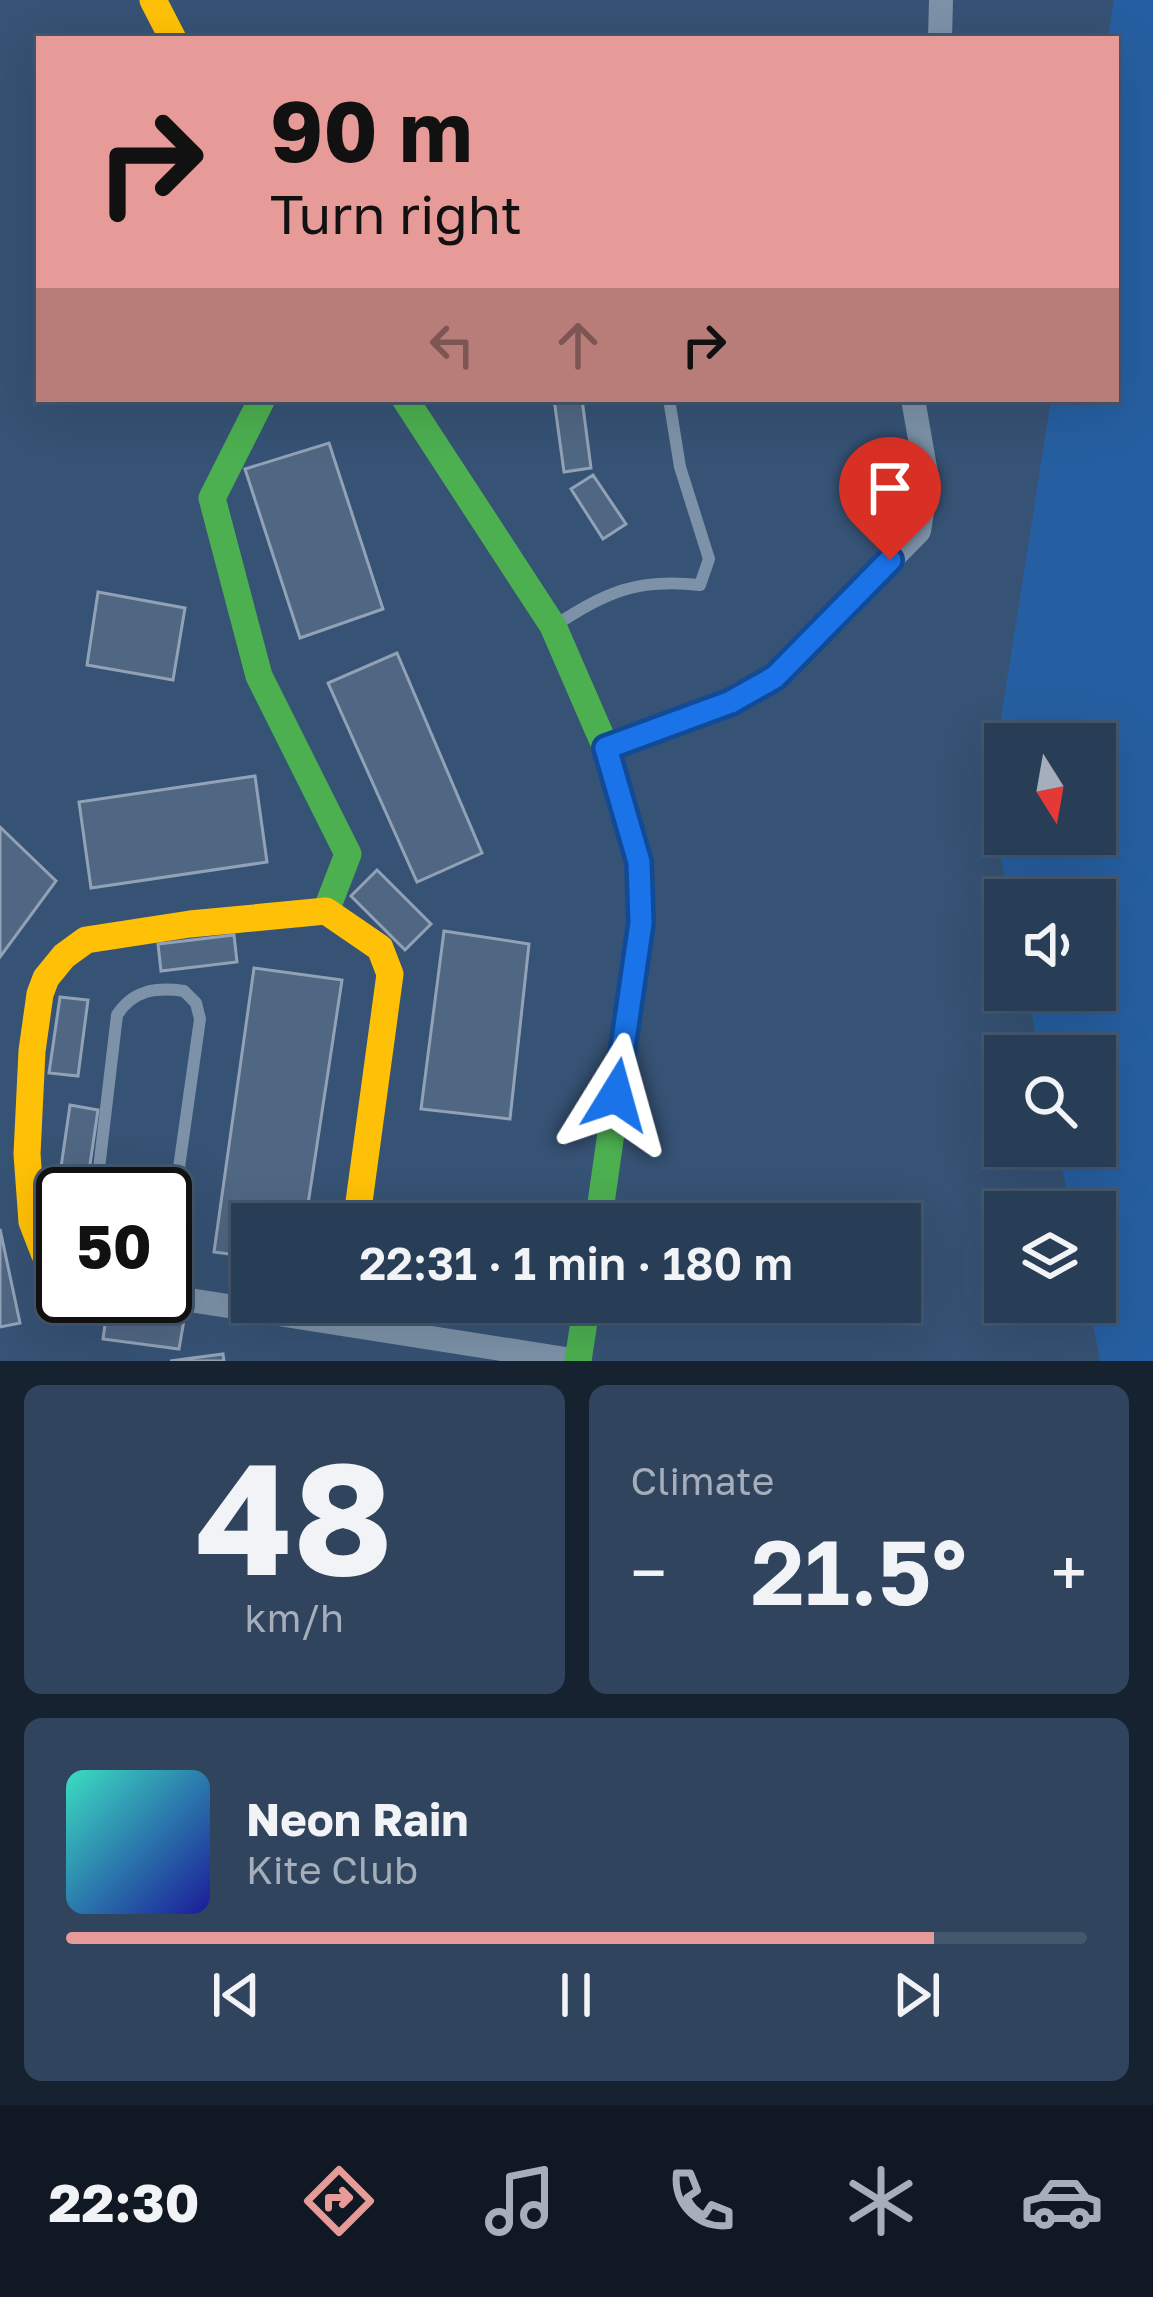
<!DOCTYPE html>
<meta charset="utf-8">
<style>
body{margin:0;font-family:"Golos Text",sans-serif;background:#30455d;color:#f1f3f6;height:100vh;display:flex;flex-direction:column;font-size:45px;white-space:nowrap}
*{box-sizing:border-box;margin:0}
p{font-size:39px;color:#a5aeba}
.icon{flex:none;width:66px;height:66px;fill:none;stroke:currentColor;stroke-width:2;stroke-linecap:round;stroke-linejoin:round}
.map{position:relative;height:1361px;overflow:hidden}
.details{display:flex;flex-direction:column;gap:24px;padding:24px;background:#162230;flex:1}
.details>*{flex:none}
.top-card{position:absolute;left:36px;top:36px;width:1083px;height:366px;border-radius:0px;box-shadow:0 12px 48px #0002,0 0 0 3px #44576d;background:#e69b98;color:#111;overflow:hidden}
.needle{width:78px;rotate:169deg}
.fabs{position:absolute;left:984px;top:723px;display:grid;gap:24px}
.fabs a{display:grid;place-items:center;width:132px;height:132px;border-radius:0px;background:#283e57;box-shadow:0 12px 48px #0002,0 0 0 3px #44576d;font-size:60px}
.speed{position:absolute;left:36px;top:1167px;display:flex;gap:24px;font-size:60px;font-weight:700;text-align:center}
.speed>*{display:grid;place-content:center;width:156px;height:156px;border-radius:50%;background:#283e57;box-shadow:0 12px 48px #0002,0 0 0 3px #44576d;line-height:1}
.speed .limit{border:6px solid #111;border-radius:18px;background:#fff;color:#111}
.pin{position:absolute;display:grid;place-items:center;width:102px;height:102px;color:#fff;margin:-123px -51px;border-radius:50% 50% 50% 0;rotate:-45deg;box-shadow:0 0 12px #0007}
.pin .icon{rotate:45deg}
.me{position:absolute;width:132px;margin:-66px;rotate:8deg;stroke-linejoin:round;filter:drop-shadow(0 0 9px #0008)}
.turn{display:flex;align-items:center;gap:42px;height:252px;padding:0 36px;font-size:54px}
.turn .icon{width:156px;height:156px;stroke-width:2.5}
.turn b{display:block;font-size:84px;line-height:102px}
.lanes{display:flex;align-items:center;height:114px;padding:0 36px;background:#0003;justify-content:center;gap:60px;direction:ltr}
.lanes .off{opacity:.35}
.big{font-size:90px;font-weight:600;line-height:1.1}
.details .tile{flex:1;display:flex;flex-direction:column;justify-content:center;gap:18px;min-width:0;padding:0 42px;border-radius:18px;background:#30455d}
.details .dial{align-items:center;gap:0}
.dial b{font-size:156px;line-height:1}
.song{display:flex;align-items:center;gap:36px}
.cover{width:144px;height:144px;border-radius:18px;background:linear-gradient(135deg,hsl(170 70% 55%),hsl(240 70% 35%))}
.played{height:12px;border-radius:6px;background:linear-gradient(90deg,#e69b98 85%,#44576d 85%)}
.keys{display:flex;justify-content:space-around;direction:ltr}
.heat{display:flex;justify-content:space-between;align-items:center;font-size:66px;direction:ltr}
.details .tiles{flex:1;display:grid;gap:24px;grid-template-columns:1fr 1fr}
.tile:last-child{grid-column:span 2}
.trip{position:absolute;left:231px;top:1203px;width:690px;height:120px;border-radius:0px;background:#283e57;box-shadow:0 12px 48px #0002,0 0 0 3px #44576d;font-weight:600;line-height:120px;text-align:center}
.dock{display:flex;height:192px;justify-content:space-around;align-items:center;background:#101923;color:#a5aeba}
.dock .icon{width:84px;height:84px}
.dock .current{color:#e69b98}
.dock b{font-size:54px;color:#f1f3f6}
.map>svg:first-child{display:block}
.green{fill:#265fa1;fill-rule:evenodd}
.building{fill:#506783;stroke:#92a2b6;stroke-width:3}
.lines{fill:none;stroke-linecap:round;stroke-linejoin:round}
.lane{stroke:#7d92a8;stroke-width:12}
.street{stroke:#7d92a8;stroke-width:24}
.fast{stroke:#4caf50;stroke-width:27}
.slow{stroke:#ffc107;stroke-width:27}
.route-casing{stroke:#114b97;stroke-width:30}
.route{stroke:#1a73e8;stroke-width:21}
</style>
<div class="map">
<svg width="1153" height="1361" viewBox="0 0 1153 1361">
<rect width="100%" height="100%" fill="#365274"/>
<path class="green" d="M1114 0H1153V1361H1100L1089 1302H1095V1212H1071L1058 1146H1095V1056H1040L1027 990H1095V900H1009L989 795 1051 399H1116V39H1108ZM1005 744H1095V834H1005Z"/>
<path class="building" d="M554 399H582L591 468 564 472Z
M329 443 383 609 300 638 245 469Z
M593 475 626 524 603 539 571 489Z
M98 592 185 608 173 680 87 665Z
M397 653 482 853 417 882 328 683Z
M255 776 267 862 91 888 79 802Z
M0 827 56 881 0 957Z
M377 870 431 924 405 950 351 896Z
M444 931 529 944 510 1119 421 1109Z
M234 935 237 962 161 971 158 944Z
M254 968 342 980 305 1224H252V1257L214 1252Z
M60 997 88 1000 78 1076 49 1073Z
M70 1105 98 1110 87 1185 59 1181Z
M400 1213 485 1224H398Z
M0 1229 20 1323 0 1327Z
M108 1303 185 1314 179 1349 103 1339Z
M223 1354 224 1361H170Z"/>
<g class="lines">
<path class="lane" d="M554 626C607 592 636 578 700 585L709 559 680 467 669 399
M96 1194 117 1015C133 990 156 987 184 991L196 1003 200 1019 172 1217 165 1226
M38 1235 63 1230"/>
<path class="street" d="M940 39 941 0
M606 748 731 702 775 677 919 531 927 479 913 399
M164 1296 578 1361"/>
<path class="fast" d="M262 399 212 498 259 676 348 854 326 911
M405 399 553 626 606 748 639 863 641 923 598 1224
M578 1361 587 1302"/>
<path class="slow" d="M153 0 173 39
M63 1277 44 1253 32 1222 27 1154 32 1051 40 994 46 978 64 956 86 940 190 924 326 911 380 948 390 974 356 1224"/>
</g>
<g class="lines">
<g class="route-casing">
<path id="route" d="M616 1095 641 923 639 862 606 748 731 702 775 677 890 560"/>
</g>
<use href="#route" class="route"/>
</g>
</svg>
<div class="fabs">
<a><svg class="needle" viewBox="-14 -14 28 28"><path d="M0-13l5 13h-10z" fill="#e53935"/><path d="M0 13l5-13h-10z" fill="#a5aeba"/></svg></a>
<a><svg class="icon" aria-label="sound" viewBox="0 0 24 24"><path d="M4 9h4l5-4v14l-5-4H4zM17 9q2 3 0 6"/></svg></a>
<a><svg class="icon" aria-label="search" viewBox="0 0 24 24"><circle cx="10" cy="10" r="6"/><path d="M15 15l6 6"/></svg></a>
<a><svg class="icon" aria-label="layers" viewBox="0 0 24 24"><path d="M12 4l9 5-9 5-9-5zM3 14l9 5 9-5"/></svg></a>
</div>
<div class="speed"><div class="limit">50</div></div>
<div class="pin" style="left:890px;top:560px;background:#d93025"><svg class="icon" aria-label="arrive" viewBox="0 0 24 24"><path d="M6 21V4h12l-3 4 3 4H6"/></svg></div>
<svg class="me" style="left:616px;top:1095px" viewBox="-20 -20 40 40"><path d="M0-17L14 15 0 8-14 15z" fill="#1a73e8" stroke="#fff" stroke-width="4"/></svg>
<div class="trip">22:31 · 1 min · 180 m</div>
<div class="top-card">
<div class="turn"><svg class="icon" aria-label="right" viewBox="0 0 24 24"><path d="M7 20v-9h11M14 6l5 5-5 5"/></svg><div><b>90 m</b>Turn right</div></div>
<div class="lanes"><svg class="icon off" aria-label="left" viewBox="0 0 24 24"><path d="M17 20v-9H6M10 6l-5 5 5 5"/></svg><svg class="icon off" aria-label="ahead" viewBox="0 0 24 24"><path d="M12 20V5M6 11l6-6 6 6"/></svg><svg class="icon" aria-label="right" viewBox="0 0 24 24"><path d="M7 20v-9h11M14 6l5 5-5 5"/></svg></div>
</div>
</div>
<section class="details">
<div class="tiles">
<div class="tile dial"><b>48</b><p>km/h</p></div>
<div class="tile"><p>Climate</p>
<div class="heat"><a>−</a><b class="big">21.5°</b><a>+</a></div>
</div>
<div class="tile">
<div class="song"><i class="cover"></i><div><b>Neon Rain</b><p>Kite Club</p></div></div>
<div class="played"></div>
<div class="keys"><svg class="icon" aria-label="previous" viewBox="0 0 24 24"><path d="M18 5L8 12l10 7zM5 5v14"/></svg><svg class="icon" aria-label="pause" viewBox="0 0 24 24"><path d="M8 5v14M16 5v14"/></svg><svg class="icon" aria-label="next" viewBox="0 0 24 24"><path d="M6 5l10 7-10 7zM19 5v14"/></svg></div>
</div>
</div>
</section>
<nav class="dock">
<b>22:30</b>
<svg class="icon current" aria-label="directions" viewBox="0 0 24 24"><path d="M12 3l9 9-9 9-9-9zM9 14v-3h6M13 9l2 2-2 2"/></svg>
<svg class="icon" aria-label="music" viewBox="0 0 24 24"><path d="M9 18V5l10-2v13"/><circle cx="6" cy="18" r="3"/><circle cx="16" cy="16" r="3"/></svg>
<svg class="icon" aria-label="phone" viewBox="0 0 24 24"><path d="M5 4h4l2 5-3 2q2 4 5 5l2-3 5 2v4C11 20 4 13 5 4z"/></svg>
<svg class="icon" aria-label="climate" viewBox="0 0 24 24"><path d="M12 3v18M4 7l16 10M4 17L20 7"/></svg>
<svg class="icon" aria-label="car" viewBox="0 0 24 24"><path d="M5 17H2v-5l4-1 3-4h7l3 4 3 1v5h-3M9 17h6M6 11h13"/><circle cx="7" cy="17" r="2"/><circle cx="17" cy="17" r="2"/></svg>
</nav>
